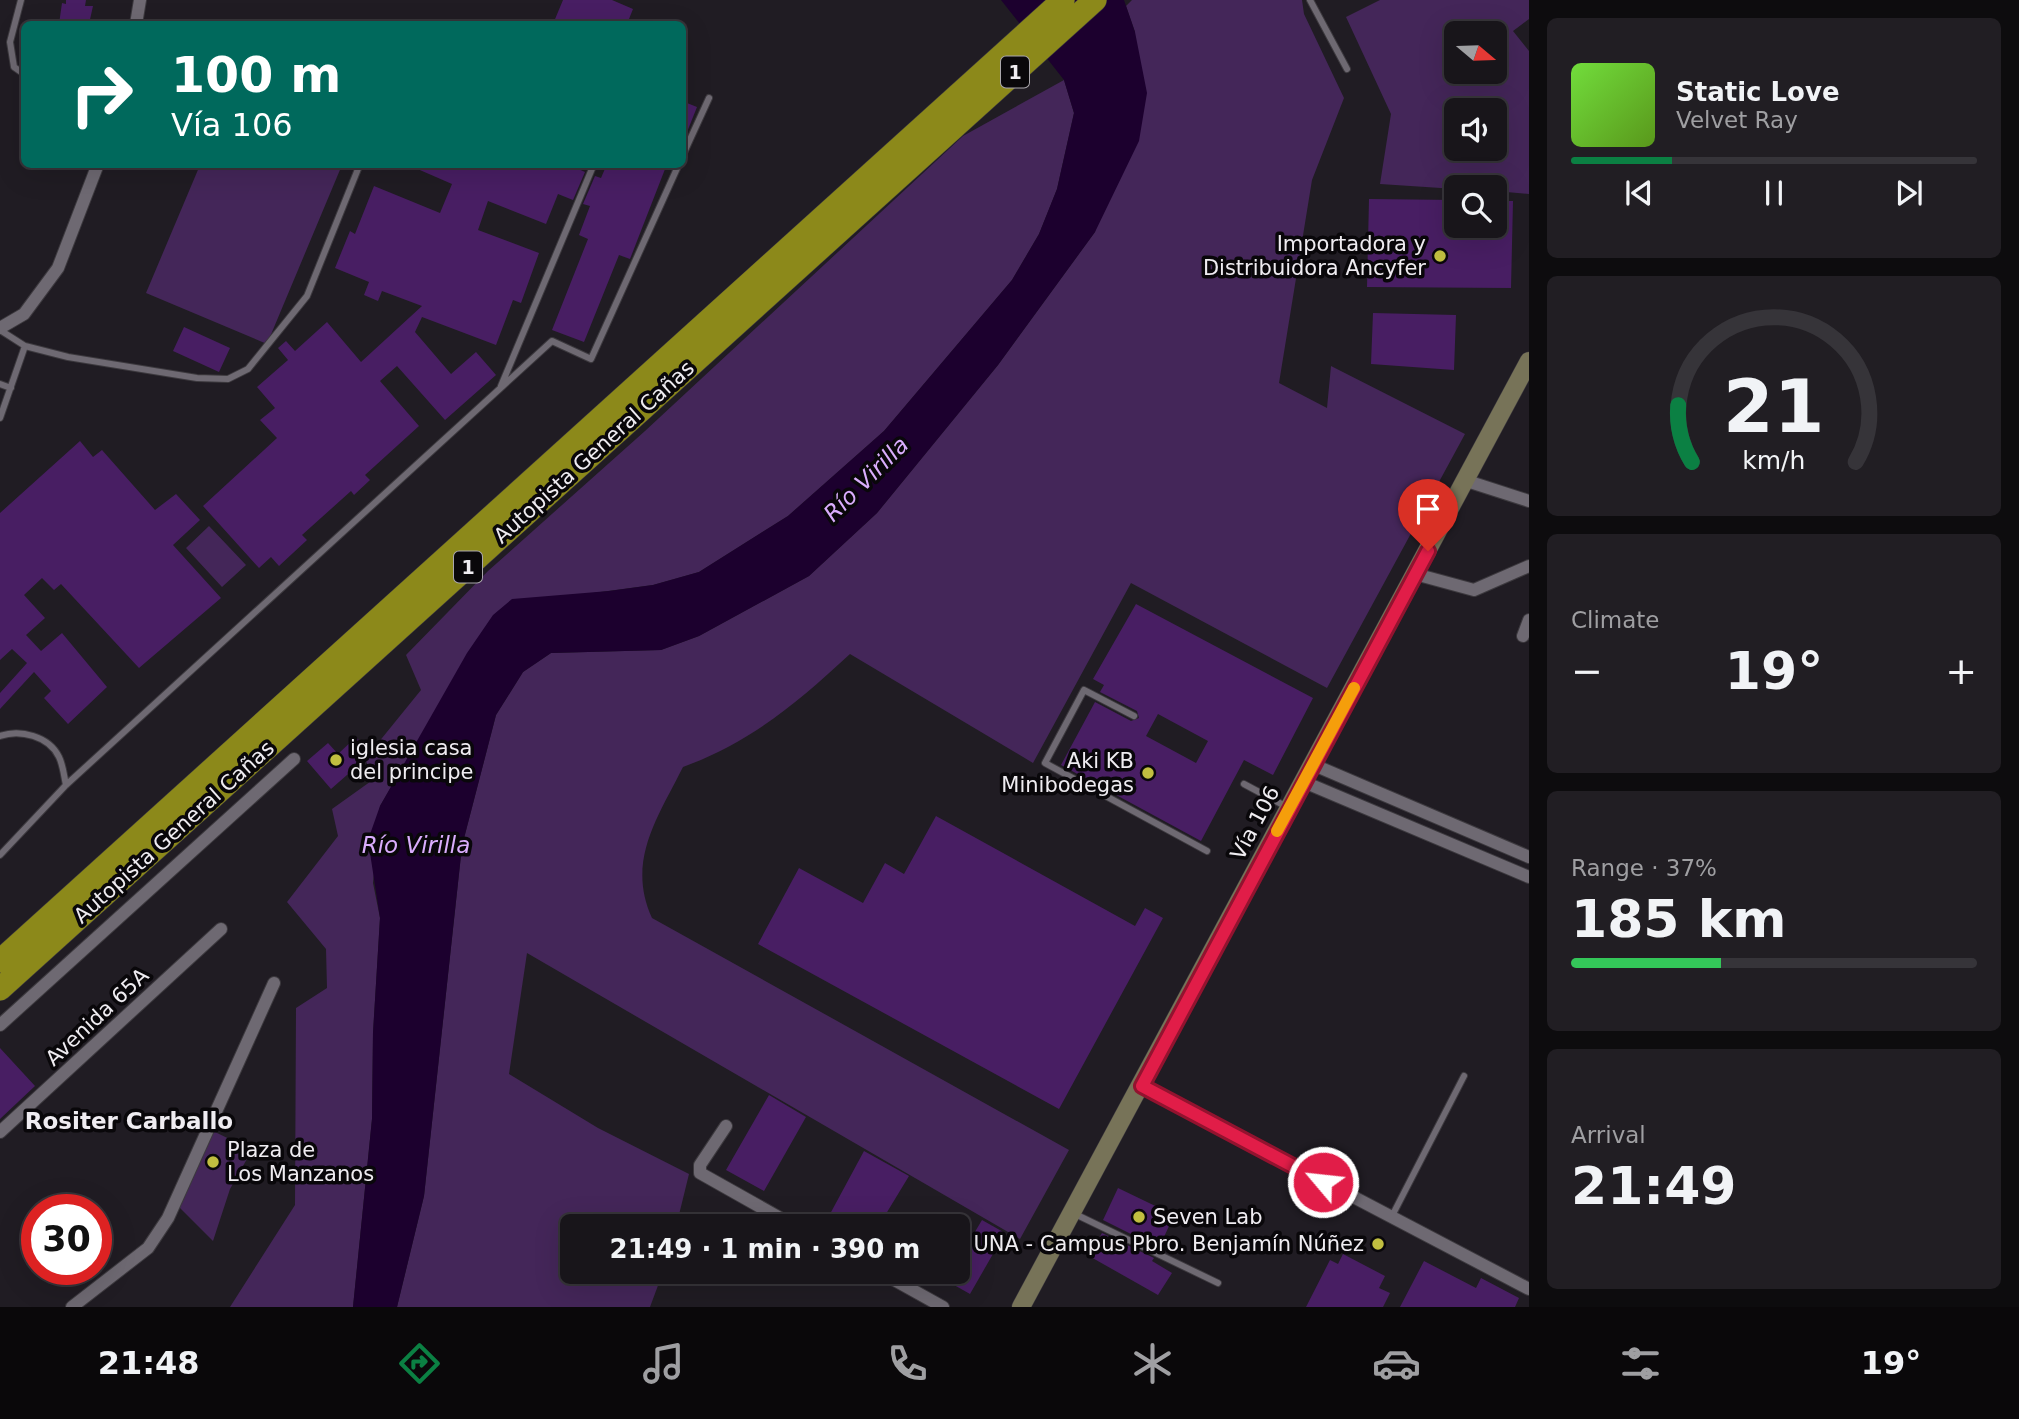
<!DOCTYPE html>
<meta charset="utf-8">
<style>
body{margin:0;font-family:"DejaVu Sans",sans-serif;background:#211e23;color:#f1f3f6;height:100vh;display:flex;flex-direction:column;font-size:26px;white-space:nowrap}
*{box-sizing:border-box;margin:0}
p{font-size:23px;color:#9f9fa2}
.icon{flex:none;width:38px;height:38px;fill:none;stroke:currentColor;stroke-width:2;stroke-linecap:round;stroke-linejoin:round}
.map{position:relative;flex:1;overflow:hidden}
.panel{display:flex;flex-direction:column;gap:18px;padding:18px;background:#0d0c0e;width:490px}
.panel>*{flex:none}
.top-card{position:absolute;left:21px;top:21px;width:665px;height:147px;border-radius:10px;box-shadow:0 7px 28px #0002,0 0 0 2px #363439;background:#00695c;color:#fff;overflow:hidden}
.needle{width:46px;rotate:109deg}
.controls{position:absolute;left:1444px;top:21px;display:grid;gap:14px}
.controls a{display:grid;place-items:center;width:63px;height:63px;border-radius:10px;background:#18151a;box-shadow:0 7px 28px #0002,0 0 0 2px #363439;font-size:35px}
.speed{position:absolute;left:21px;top:1194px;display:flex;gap:14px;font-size:35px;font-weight:700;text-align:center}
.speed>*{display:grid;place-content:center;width:91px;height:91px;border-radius:50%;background:#18151a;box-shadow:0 7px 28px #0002,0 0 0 2px #363439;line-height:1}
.speed .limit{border:10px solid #d22;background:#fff;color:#111}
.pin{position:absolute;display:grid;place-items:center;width:60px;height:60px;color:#fff;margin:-72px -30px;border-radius:50% 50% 50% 0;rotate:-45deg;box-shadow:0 0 7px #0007}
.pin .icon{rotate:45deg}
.me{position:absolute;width:77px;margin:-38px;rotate:298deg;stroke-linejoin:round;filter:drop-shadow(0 0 5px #0008)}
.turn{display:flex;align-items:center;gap:24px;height:147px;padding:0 35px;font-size:32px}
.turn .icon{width:91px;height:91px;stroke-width:2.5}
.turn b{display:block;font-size:49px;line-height:60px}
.big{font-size:52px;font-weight:800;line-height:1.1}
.panel .card{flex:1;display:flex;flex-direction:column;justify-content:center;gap:10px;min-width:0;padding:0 24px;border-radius:10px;background:#211e23}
.panel .dial{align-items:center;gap:0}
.dial svg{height:182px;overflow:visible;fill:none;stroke:#363439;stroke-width:7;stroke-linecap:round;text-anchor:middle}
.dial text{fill:#f1f3f6;stroke:none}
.song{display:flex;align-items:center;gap:21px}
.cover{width:84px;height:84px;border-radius:10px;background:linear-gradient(135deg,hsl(100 70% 55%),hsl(90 70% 35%))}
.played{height:7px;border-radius:4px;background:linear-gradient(90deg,#0b8043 25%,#363439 25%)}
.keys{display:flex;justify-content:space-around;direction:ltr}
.heat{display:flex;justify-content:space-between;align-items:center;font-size:38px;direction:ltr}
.charge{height:10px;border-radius:5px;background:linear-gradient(90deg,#34c759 37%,#363439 0)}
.trip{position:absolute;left:560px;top:1214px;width:410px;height:70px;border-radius:10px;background:#18151a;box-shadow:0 7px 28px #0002,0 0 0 2px #363439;font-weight:800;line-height:70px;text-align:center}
.menu{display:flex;height:112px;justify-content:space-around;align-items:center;background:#0a080a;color:#9f9fa2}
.menu .icon{width:49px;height:49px}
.menu .selected{color:#0b8043}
.menu b{font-size:32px;color:#f1f3f6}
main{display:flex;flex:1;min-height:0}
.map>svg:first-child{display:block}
.green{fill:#442659;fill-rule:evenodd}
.water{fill:#1c002e}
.building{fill:#481e63;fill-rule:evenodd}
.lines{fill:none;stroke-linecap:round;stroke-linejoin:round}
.lane-casing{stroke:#3c393e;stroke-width:8}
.street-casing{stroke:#3c393e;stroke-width:14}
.secondary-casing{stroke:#3c393e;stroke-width:19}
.highway-casing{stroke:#3c393e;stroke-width:24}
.lane{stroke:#6e6972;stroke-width:6}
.street{stroke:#6e6972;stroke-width:12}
.secondary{stroke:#777358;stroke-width:18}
.highway{stroke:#8c891a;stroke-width:23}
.route-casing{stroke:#92132f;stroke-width:18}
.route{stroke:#e11d48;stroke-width:12}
.slow{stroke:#f59e0b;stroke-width:12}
.poi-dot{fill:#c1be40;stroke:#09070a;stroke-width:2.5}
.labels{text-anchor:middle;stroke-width:7;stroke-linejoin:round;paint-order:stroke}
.shield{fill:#09070a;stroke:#aaa7ac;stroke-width:2}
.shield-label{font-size:19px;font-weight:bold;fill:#efecf1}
.poi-label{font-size:21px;fill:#efecf1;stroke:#09070a;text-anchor:end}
.street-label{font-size:21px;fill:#efecf1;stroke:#09070a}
.water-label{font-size:23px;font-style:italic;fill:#daadfd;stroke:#09070a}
.neighbourhood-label{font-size:23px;font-weight:bold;fill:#efecf1;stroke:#09070a}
</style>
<main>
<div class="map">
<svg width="1529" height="1307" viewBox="0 0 1529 1307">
<rect width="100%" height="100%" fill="#201c23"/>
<path class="green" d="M1132 0H1302L1304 14 1344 98 1312 180 1279 383 1327 408 1331 366 1465 434 1327 688 1131 583 1033 763 850 654C796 704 752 741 683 767 658 817 626 861 652 918L1069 1150 1020 1239 527 953 509 1074 598 1128 689 1174 676 1227H572V1272H663L650 1307H397L424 1196 462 846 496 715 523 672 551 653 661 650 699 636 809 576 877 513 998 365 1095 232 1135 32 1126 6Z
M1380 0H1529V19L1513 31 1529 51V194L1495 191 1494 187 1456 189 1380 184 1391 114 1346 17ZM1494 33V72H1456V33ZM1494 110V149H1456V110Z
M1064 80 1074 113 1057 189 1039 234 1012 280 884 431 788 516 699 572 653 585 578 595 411 753 380 806 373 883 380 918 373 1033 372 1119 353 1307H230L295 1205 296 1008 327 988 326 949 287 902 338 836 332 809 374 779 365 759 421 690 406 655 488 571 645 431 963 136Z
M200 165H342L267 344 146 293Z
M209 526 246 565 222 587 186 548Z
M213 1131 252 1150 230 1189 213 1241 178 1206Z"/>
<path class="water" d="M1001 0H1124L1135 32 1147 93 1139 141 1095 232 998 365 877 513 809 576 699 636 661 650 551 653 523 672 496 715 462 846 424 1196 397 1307H353L372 1119 373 1033 380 918 368 840 380 806 467 653 493 615 512 599 609 591 653 585 699 572 788 516 884 431 1012 280 1039 234 1057 189 1074 113 1064 80Z"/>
<path class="building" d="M66 0H86L85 6H93L89 24H59L62 3 66 4Z
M563 0H612L633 9 627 24H553Z
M682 101 697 107 683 142H682Z
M406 164H567L585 172 573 200 558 194 546 224 488 201 478 230 539 253 521 303 513 300 496 345 422 317 415 332 451 374 476 352 496 375 445 420 397 366 380 381 419 426 365 475 370 480 354 495 351 491 302 535 307 540 279 566 271 557 259 568 203 506 277 438 260 420 275 408 257 387 288 360 278 348 286 341 295 351 327 322 361 362 422 306 382 291 378 301 364 295 369 282 335 268 350 231 355 234 374 186 440 213 452 184Z
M607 164H667L630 259 619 255 584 342 552 330 588 239 579 235 590 206 583 204 595 176 601 178Z
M1369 199 1456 200V226H1494V201H1513L1511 288 1367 287Z
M1373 313 1456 315 1454 370 1371 364Z
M184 327 230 348 219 372 173 351Z
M80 441 93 457 102 450 155 510 176 494 200 520 173 545 221 598 139 668 61 584 54 590 42 578 24 595 45 618 26 635 41 651 62 633 107 687 68 724 44 698 51 691 34 672 0 709V693L27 663 12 649 0 660V513Z
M1136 604 1313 698 1273 775 1244 760 1201 841 1061 765 1095 702 1131 721 1139 718 1137 711 1100 692 1104 685 1093 679ZM1158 714 1208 741 1196 763 1146 736Z
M356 737 371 754 331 789 307 761 328 743 338 754Z
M936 816 1135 926 1145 908 1163 918 1059 1109 758 944 799 868 863 903 885 863 904 874Z
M0 1048 35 1086 0 1119Z
M769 1095 806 1117 764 1191 726 1170Z
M864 1151 909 1176 878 1227H823Z
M1118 1188 1174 1215 1159 1248 1103 1220Z
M982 1220 1005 1233 970 1294 947 1281 952 1272H957V1262Z
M1102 1233 1154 1258 1152 1261 1172 1273 1158 1295 1089 1256Z
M1343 1254 1385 1276 1379 1288 1390 1293 1383 1307H1306L1330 1260 1338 1264Z
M1424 1261 1476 1288 1481 1278 1519 1298 1515 1307H1400Z"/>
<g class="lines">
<g class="lane-casing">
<path id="lane" d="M21 0 10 42 14 67 24 74
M1310 0 1347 69
M682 157 709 98
M0 330 25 346 0 418
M25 346 68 357 197 378 228 379 248 369 307 296 360 164
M0 384 11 388
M501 386 594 164
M1134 716 1084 690 1045 763 1207 851
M0 736C20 729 49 736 59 757 63 765 64 776 66 785
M1244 784 1287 807
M0 855 66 785 552 341 591 359 679 164
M1075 1214 1218 1283
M1392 1216 1464 1076"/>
</g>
<g class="street-casing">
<path id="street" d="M136 24 140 0
M0 328 24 314 58 268 98 164
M1467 481 1529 501
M1415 574 1474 590 1529 566
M1523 636 1529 620
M1314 765 1529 857
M1304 782 1529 877
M0 1025 294 759
M1142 1086 1529 1289
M726 1126 700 1165V1173L796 1227
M0 1132 221 929
M880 1272 943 1307
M72 1307 148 1248 168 1218 274 983"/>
</g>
<g class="secondary-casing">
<path id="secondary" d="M1021 1307 1529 361"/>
</g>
<g class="highway-casing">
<path id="highway" d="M0 961 1063 0
M0 989 1095 0"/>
</g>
<use href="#lane" class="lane"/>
<use href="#street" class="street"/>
<use href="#secondary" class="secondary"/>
<use href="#highway" class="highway"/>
</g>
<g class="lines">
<g class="route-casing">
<path id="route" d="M1323 1182 1142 1086 1428 551"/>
</g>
<use href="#route" class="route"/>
<path class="slow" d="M1277 831 1354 688"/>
</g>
<g class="poi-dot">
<circle cx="1440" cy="256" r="7"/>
<circle cx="336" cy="760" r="7"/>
<circle cx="1148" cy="773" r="7"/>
<circle cx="213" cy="1162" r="7"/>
<circle cx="1139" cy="1217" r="7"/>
<circle cx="1378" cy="1244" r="7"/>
</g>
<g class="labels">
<g class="shield">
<rect x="1001" y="56.5" width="28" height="31" rx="5"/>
<rect x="454" y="551.5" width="28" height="31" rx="5"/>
</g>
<g class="shield-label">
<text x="1015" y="79">1</text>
<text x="468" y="574">1</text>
</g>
<g class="poi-label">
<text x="1426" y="251">Importadora y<tspan x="1426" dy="24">Distribuidora Ancyfer</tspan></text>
<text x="350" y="755" text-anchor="start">iglesia casa<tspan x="350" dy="24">del principe</tspan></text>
<text x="1134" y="768">Aki KB<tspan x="1134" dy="24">Minibodegas</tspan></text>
<text x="227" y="1157" text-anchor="start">Plaza de<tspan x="227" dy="24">Los Manzanos</tspan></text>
<text x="1153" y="1224" text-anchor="start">Seven Lab</text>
<text x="1364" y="1251">UNA - Campus Pbro. Benjamín Núñez</text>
</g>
<g class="street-label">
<text transform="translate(594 452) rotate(-42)" y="7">Autopista General Cañas</text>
<text transform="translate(1255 823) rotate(-62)" y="7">Vía 106</text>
<text transform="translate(174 832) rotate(-42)" y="7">Autopista General Cañas</text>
<text transform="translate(97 1017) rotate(-43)" y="7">Avenida 65A</text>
</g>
<g class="water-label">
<text transform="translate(866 479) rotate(-45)" y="8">Río Virilla</text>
<text x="416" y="853">Río Virilla</text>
</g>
<g class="neighbourhood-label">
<text x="129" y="1129">Rositer Carballo</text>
</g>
</g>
</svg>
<div class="controls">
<a><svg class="needle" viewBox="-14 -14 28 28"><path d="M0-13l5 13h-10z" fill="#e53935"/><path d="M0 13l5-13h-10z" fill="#9f9fa2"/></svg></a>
<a><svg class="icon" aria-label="sound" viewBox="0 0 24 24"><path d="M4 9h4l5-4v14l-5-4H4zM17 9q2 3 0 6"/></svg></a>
<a><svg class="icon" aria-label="search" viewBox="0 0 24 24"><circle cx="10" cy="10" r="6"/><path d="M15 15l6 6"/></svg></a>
</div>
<div class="speed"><div class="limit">30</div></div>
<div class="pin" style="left:1428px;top:551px;background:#d93025"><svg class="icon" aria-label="arrive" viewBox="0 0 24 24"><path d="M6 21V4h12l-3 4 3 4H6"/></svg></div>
<svg class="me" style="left:1323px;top:1182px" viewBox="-20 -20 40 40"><circle r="17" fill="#e11d48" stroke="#fff" stroke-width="3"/><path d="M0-11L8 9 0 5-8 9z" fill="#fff"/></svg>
<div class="trip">21:49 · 1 min · 390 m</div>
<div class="top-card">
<div class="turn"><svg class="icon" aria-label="right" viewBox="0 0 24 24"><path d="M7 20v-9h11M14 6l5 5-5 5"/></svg><div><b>100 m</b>Vía 106</div></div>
</div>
</div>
<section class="panel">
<div class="card">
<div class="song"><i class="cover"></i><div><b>Static Love</b><p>Velvet Ray</p></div></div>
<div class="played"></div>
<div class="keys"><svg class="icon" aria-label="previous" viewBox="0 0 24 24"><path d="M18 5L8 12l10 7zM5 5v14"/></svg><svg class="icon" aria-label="pause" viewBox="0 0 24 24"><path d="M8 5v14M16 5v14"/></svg><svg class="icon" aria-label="next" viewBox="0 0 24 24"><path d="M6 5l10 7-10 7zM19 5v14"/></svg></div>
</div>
<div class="card dial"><svg viewBox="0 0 100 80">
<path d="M14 69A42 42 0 1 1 86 69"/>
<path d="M14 69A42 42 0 0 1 8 44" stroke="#0b8043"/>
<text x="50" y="56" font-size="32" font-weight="700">21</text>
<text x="50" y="72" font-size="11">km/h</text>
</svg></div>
<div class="card"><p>Climate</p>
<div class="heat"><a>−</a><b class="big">19°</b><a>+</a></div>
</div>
<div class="card"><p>Range · 37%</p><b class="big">185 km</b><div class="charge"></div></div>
<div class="card"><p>Arrival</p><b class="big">21:49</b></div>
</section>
</main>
<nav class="menu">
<b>21:48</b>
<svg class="icon selected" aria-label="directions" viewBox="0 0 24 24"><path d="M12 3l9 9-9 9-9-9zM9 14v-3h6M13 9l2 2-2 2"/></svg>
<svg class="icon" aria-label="music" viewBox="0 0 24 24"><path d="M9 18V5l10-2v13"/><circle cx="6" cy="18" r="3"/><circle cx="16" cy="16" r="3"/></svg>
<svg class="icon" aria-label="phone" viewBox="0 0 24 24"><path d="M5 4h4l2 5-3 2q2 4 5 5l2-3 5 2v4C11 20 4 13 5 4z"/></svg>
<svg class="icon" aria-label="climate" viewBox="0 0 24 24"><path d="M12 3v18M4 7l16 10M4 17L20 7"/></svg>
<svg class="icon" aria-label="car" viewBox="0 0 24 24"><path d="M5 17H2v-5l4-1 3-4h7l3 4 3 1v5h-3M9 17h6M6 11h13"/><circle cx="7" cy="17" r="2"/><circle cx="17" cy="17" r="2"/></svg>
<svg class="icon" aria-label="filters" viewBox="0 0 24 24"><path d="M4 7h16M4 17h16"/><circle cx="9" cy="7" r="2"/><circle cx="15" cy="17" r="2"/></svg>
<b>19°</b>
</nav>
